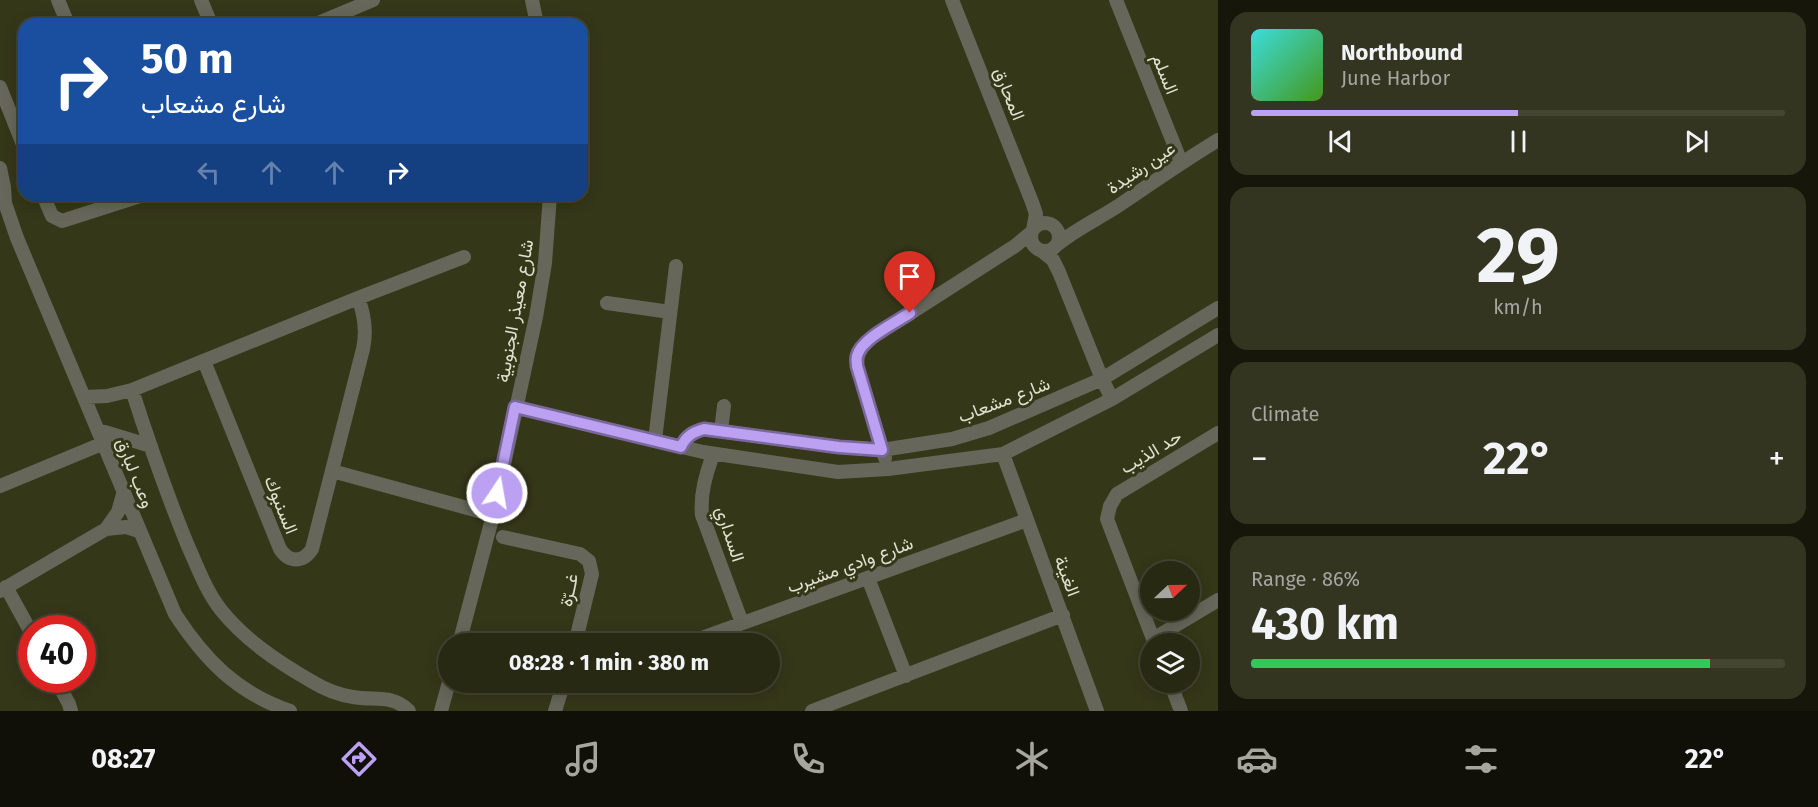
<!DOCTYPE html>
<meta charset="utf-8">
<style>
body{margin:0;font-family:"Fira Sans",Vazirmatn,sans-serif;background:#343521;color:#f1f3f6;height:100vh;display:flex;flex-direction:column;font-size:22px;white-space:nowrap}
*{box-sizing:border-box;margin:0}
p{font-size:20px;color:#a5a6a0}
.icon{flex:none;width:33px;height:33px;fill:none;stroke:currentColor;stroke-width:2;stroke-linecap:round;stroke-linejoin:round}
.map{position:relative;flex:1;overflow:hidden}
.side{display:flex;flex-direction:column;gap:12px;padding:12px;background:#16170a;width:600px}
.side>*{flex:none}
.top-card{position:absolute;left:18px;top:18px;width:570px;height:183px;border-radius:18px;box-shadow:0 3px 15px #0003,0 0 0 2px #444533;background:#1a4fa0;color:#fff;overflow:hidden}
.needle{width:39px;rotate:68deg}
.tools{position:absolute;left:1140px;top:561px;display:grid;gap:12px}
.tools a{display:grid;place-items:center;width:60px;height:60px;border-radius:50%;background:#282913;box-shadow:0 3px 15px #0003,0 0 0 2px #444533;font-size:30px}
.speed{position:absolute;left:18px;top:615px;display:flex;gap:12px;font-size:30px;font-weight:700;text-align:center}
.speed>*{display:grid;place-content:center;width:78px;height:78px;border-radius:50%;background:#282913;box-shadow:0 3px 15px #0003,0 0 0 2px #444533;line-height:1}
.speed .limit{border:9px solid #d22;background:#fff;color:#111}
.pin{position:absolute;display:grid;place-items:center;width:51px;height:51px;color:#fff;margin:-62px -26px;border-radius:50% 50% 50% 0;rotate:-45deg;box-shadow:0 0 6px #0007}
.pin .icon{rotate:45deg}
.me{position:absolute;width:66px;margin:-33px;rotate:12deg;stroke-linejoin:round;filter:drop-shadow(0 0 4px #0008)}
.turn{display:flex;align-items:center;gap:21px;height:126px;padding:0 24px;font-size:27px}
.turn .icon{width:78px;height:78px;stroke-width:2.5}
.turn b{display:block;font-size:42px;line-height:51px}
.lanes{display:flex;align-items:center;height:57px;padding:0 24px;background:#0003;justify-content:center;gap:30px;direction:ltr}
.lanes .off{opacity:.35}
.big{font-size:45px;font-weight:700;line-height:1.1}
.side .card{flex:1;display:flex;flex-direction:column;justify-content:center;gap:9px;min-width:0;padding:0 21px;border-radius:18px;background:#343521}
.side .dial{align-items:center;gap:0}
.dial b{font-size:78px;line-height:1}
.song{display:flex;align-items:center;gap:18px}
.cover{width:72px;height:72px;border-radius:9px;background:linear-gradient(135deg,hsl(180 70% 55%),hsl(100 70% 35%))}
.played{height:6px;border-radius:3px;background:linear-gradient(90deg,#bca0f2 50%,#444533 50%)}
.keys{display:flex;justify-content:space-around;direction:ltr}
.heat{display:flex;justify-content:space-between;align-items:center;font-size:33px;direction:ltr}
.charge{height:9px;border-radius:4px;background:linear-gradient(90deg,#34c759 86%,#444533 0)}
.trip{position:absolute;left:438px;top:633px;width:342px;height:60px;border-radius:30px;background:#282913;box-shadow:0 3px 15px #0003,0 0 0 2px #444533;font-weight:700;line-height:60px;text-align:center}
.menu{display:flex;height:96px;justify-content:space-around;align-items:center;background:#101008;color:#a5a6a0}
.menu .icon{width:42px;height:42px}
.menu .active{color:#bca0f2}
.menu b{font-size:27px;color:#f1f3f6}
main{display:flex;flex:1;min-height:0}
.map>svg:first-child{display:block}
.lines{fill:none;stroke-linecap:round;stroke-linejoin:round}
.minor{stroke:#66675a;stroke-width:14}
.route-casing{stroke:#7a689d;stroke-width:15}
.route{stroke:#bca0f2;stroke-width:10}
.labels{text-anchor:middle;stroke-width:6;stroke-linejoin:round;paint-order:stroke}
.street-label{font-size:18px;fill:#e0e2d0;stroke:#353719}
</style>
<main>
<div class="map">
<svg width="1218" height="711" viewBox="0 0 1218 711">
<rect width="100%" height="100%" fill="#353719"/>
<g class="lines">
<path class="minor" d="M58 0 68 24
M201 0 211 24
M532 0 537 24
M952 0 1032 202 1036 214 1033 230
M1116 0 1181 162
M316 24 373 0
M0 87 24 147
M0 168 4 187 5 203
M0 195 5 203 17 238 175 614C205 660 237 693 290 711
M43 195 52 216 62 221 143 195
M1031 237a14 14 0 1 1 28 0a14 14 0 1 1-28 0Z
M1058 244C1078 228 1100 218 1121 204 1153 182 1185 160 1218 140
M1042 251 1053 260 1059 272 1102 379 1112 399
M607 303 670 312
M204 361 280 549C289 563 303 563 312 549L363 349C367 331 365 316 358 298
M132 390C149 443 167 495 188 546 198 568 206 591 221 610 245 640 278 662 311 681 324 689 339 695 353 697 374 701 393 694 409 711
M85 397 107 396 132 390 358 298 464 257
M515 407 703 452 838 472 888 469 1003 454 1112 399 1218 335
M98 430 151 446
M721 431 724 406
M655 440 676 266
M681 447C686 436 693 432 704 429L839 447 882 450 952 439 989 428 1102 379 1218 308
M713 454C706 475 700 493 702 515L742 623
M1003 454 1097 711
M885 458 857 366C857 352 862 346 873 337L1015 246 1032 232
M332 471 493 515
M0 486 104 443
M106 529 126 527 139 531
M503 537 580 554 589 561 592 574 575 644
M868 578 906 676
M6 587 32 634
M0 591 106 529 118 512 124 491
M1153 639 1218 600
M459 644 493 515 536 317 545 263 550 195
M685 644 1027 520
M1155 644 1107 519 1110 506 1117 494 1218 433
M56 680 69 704 71 711
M1170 682 1181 711
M441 711 449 682
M555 711 564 682
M812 711 1063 615"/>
</g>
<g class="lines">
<g class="route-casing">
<path id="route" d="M497 493 515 407 681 447C686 436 693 432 704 429L839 447 882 450 857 366C857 363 856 360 857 356 861 339 895 323 910 313"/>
</g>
<use href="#route" class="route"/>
</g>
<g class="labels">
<g class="street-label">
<text transform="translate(1165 74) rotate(68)" y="6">السلم</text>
<text transform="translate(1009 94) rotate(68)" y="6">المحارق</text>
<text transform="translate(1141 168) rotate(-34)" y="6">عين رشيدة</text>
<text transform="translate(515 311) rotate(-80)" y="6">شارع معيذر الجنوبية</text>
<text transform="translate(1004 400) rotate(-21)" y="6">شارع مشعاب</text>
<text transform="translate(1151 452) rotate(-31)" y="6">حد الذيب</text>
<text transform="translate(135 473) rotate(68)" y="6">وعب لبارق</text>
<text transform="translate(281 505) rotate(68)" y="6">السنبوك</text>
<text transform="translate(730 534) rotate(72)" y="6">السداري</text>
<text transform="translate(850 565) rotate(-20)" y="6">شارع وادي مشيرب</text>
<text transform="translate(1067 576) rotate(69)" y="6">الغينة</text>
<text transform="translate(569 590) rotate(-78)" y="6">غــرّة</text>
</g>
</g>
</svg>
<div class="tools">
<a><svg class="needle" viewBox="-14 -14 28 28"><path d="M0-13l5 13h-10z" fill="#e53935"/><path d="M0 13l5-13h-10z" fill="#a5a6a0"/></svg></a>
<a><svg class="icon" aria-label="layers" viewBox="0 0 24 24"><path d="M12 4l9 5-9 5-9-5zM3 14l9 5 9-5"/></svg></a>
</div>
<div class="speed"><div class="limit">40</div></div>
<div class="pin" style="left:910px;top:313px;background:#d93025"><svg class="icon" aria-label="arrive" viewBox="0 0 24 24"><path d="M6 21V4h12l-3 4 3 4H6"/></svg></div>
<svg class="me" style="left:497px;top:493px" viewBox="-20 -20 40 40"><circle r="17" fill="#bca0f2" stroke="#fff" stroke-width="3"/><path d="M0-11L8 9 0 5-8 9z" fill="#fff"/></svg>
<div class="trip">08:28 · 1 min · 380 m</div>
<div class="top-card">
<div class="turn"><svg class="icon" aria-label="right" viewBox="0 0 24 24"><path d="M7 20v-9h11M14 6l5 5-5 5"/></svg><div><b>50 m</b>شارع مشعاب</div></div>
<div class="lanes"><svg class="icon off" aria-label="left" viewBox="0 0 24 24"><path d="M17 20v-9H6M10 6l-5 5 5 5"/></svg><svg class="icon off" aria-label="ahead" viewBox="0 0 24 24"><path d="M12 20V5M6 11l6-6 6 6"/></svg><svg class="icon off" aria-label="ahead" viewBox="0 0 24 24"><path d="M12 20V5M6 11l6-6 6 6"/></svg><svg class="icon" aria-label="right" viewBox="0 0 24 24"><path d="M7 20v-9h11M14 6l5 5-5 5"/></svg></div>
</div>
</div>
<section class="side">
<div class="card">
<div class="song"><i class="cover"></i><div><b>Northbound</b><p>June Harbor</p></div></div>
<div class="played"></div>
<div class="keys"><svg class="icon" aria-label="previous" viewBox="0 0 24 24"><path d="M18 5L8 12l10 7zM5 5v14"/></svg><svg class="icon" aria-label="pause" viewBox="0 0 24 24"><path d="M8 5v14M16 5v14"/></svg><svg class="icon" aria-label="next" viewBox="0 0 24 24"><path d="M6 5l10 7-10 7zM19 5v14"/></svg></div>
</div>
<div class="card dial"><b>29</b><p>km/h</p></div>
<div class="card"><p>Climate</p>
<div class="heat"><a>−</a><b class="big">22°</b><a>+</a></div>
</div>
<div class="card"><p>Range · 86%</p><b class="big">430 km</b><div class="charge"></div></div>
</section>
</main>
<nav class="menu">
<b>08:27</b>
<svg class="icon active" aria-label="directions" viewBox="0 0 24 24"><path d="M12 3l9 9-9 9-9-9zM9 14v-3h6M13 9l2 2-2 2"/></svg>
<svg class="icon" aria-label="music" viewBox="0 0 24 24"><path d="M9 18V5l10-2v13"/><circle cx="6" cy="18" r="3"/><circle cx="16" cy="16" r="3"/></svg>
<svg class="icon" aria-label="phone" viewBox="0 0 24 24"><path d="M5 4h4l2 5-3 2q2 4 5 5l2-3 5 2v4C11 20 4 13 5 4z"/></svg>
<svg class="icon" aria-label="climate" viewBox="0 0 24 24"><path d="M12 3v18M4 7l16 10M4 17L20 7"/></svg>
<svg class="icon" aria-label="car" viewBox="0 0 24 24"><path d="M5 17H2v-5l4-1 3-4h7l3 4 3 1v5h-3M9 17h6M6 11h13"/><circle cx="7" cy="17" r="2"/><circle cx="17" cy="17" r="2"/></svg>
<svg class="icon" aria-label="filters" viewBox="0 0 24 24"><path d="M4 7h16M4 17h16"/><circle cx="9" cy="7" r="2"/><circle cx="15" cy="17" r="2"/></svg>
<b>22°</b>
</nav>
